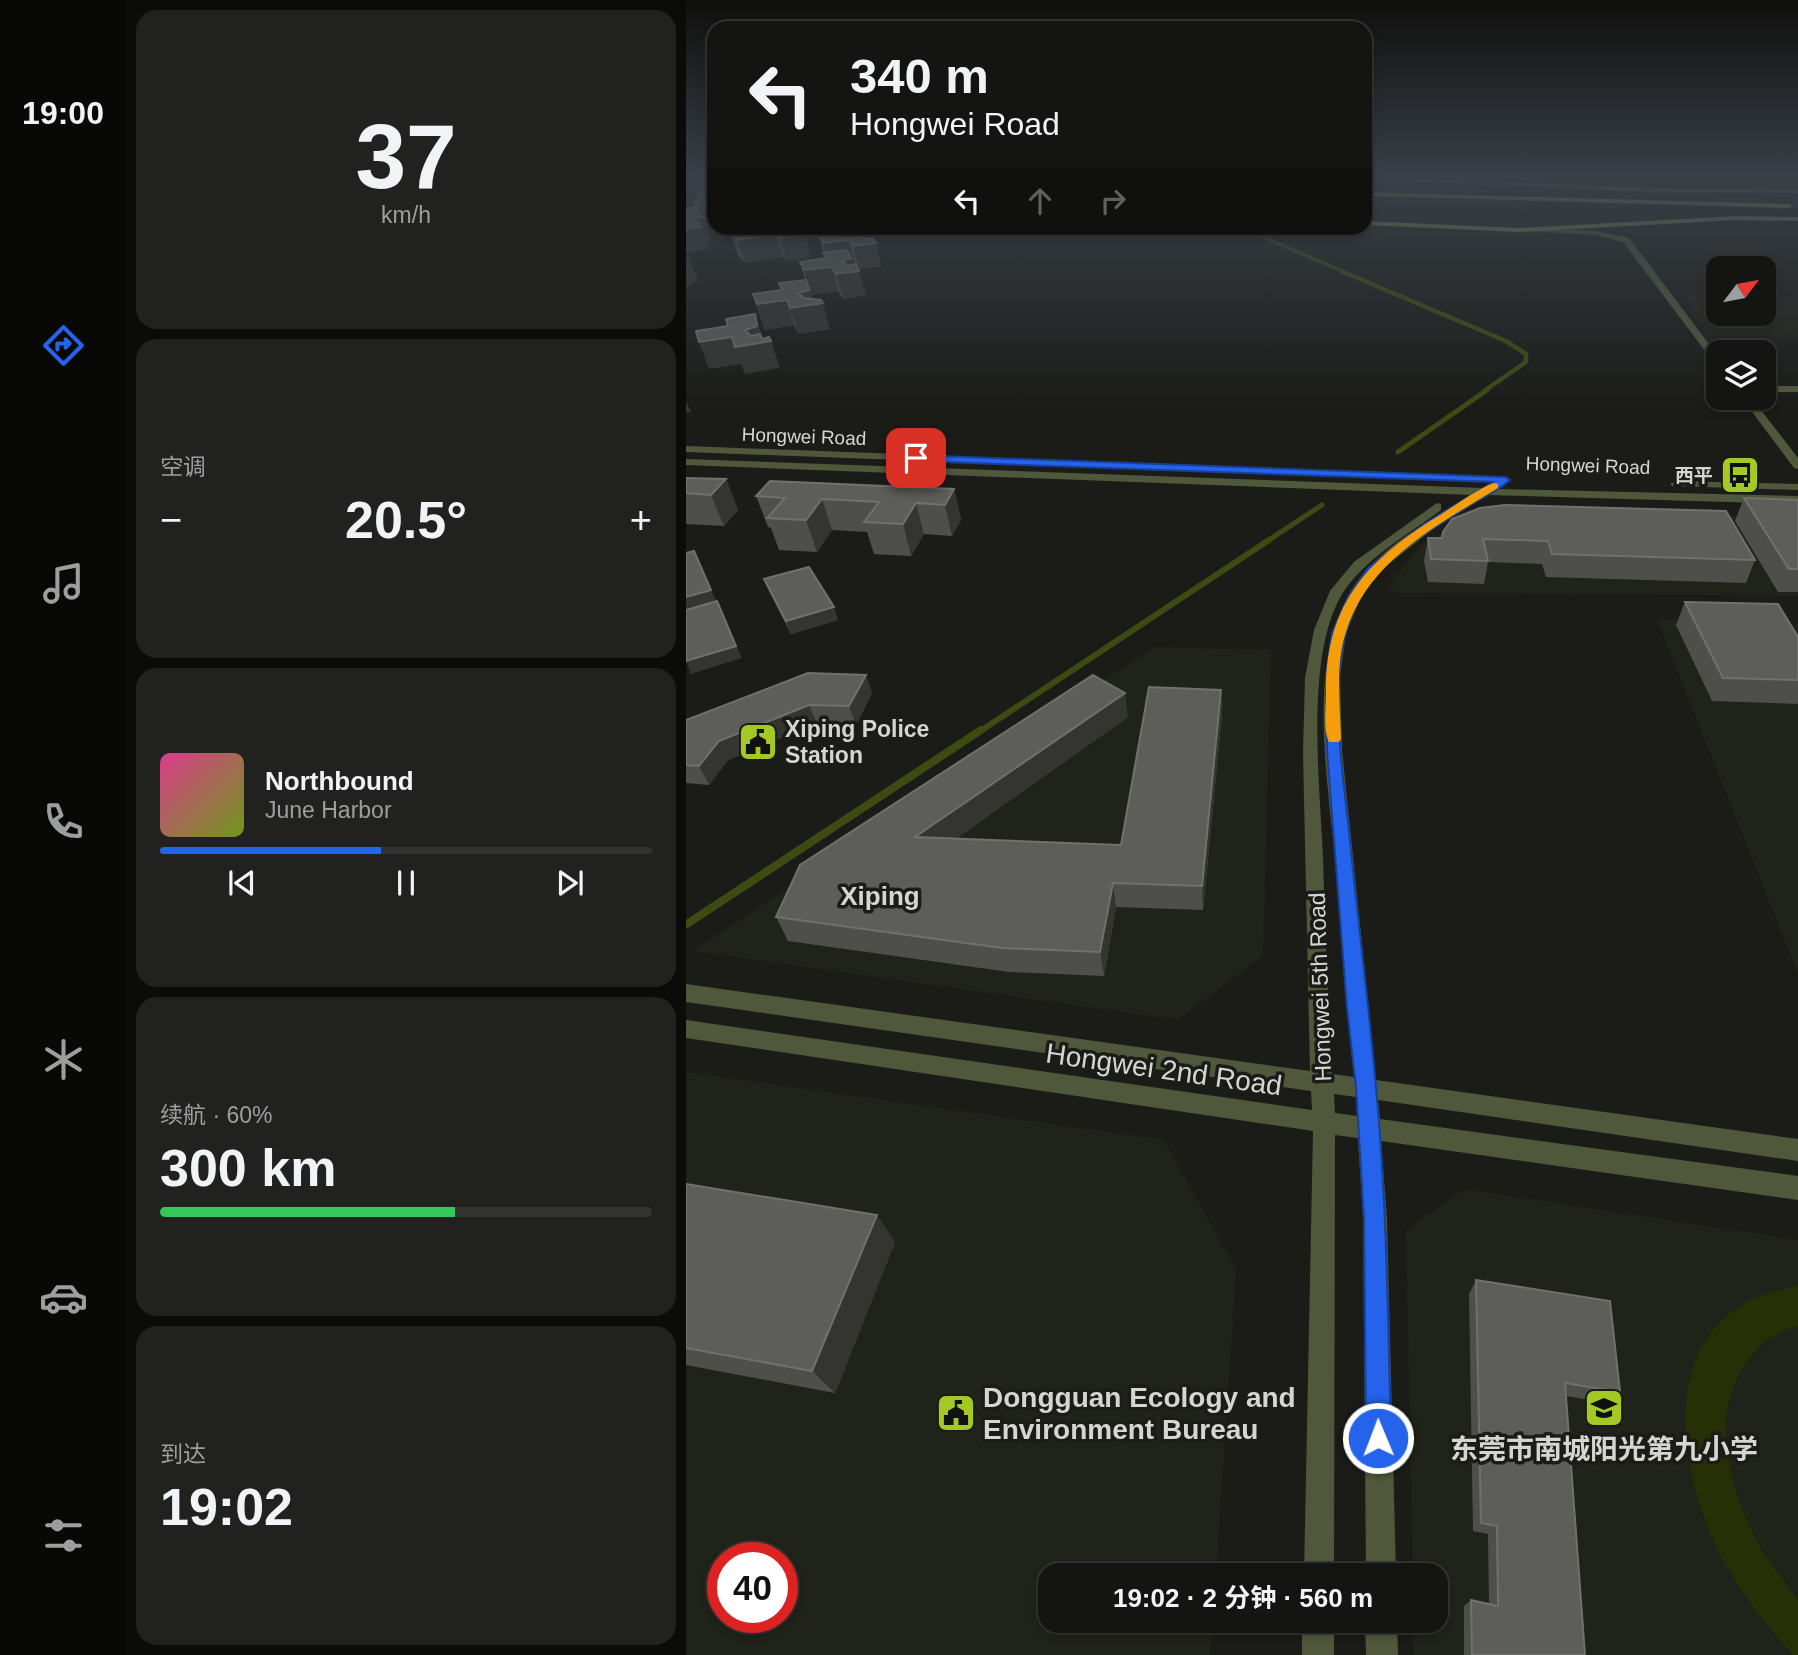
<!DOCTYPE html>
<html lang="zh">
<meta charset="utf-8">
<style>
body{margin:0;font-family:Helvetica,"Noto Sans SC",sans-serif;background:#212220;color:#f1f3f6;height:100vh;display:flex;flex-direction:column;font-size:26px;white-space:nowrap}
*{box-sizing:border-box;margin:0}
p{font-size:23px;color:#9d9f9f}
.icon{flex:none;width:38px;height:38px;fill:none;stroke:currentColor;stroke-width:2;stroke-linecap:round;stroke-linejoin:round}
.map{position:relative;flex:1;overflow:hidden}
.sheet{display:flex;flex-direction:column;gap:10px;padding:10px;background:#0b0c0a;width:560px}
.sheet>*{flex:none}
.top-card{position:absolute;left:21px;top:21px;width:665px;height:214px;border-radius:21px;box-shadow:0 4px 10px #0003,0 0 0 2px #333432;background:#141512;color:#f1f3f6;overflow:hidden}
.needle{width:46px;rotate:58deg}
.buttons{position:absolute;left:1020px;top:256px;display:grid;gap:14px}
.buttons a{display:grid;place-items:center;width:70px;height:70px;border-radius:14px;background:#141512;box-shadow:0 4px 10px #0003,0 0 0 2px #333432;font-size:35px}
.speed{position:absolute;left:21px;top:1542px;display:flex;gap:14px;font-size:35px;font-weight:700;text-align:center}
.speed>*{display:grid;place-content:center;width:91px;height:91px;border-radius:50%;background:#141512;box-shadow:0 4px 10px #0003,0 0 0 2px #333432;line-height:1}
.speed .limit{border:10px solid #d22;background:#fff;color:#111}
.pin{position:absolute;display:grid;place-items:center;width:60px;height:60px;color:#fff;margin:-30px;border-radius:14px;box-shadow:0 4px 10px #0006}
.me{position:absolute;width:77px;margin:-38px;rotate:359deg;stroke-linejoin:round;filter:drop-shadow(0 0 5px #0008)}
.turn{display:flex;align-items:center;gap:24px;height:147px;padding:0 28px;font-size:32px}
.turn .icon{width:91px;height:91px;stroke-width:2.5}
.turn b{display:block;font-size:49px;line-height:60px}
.lanes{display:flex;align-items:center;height:66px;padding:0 28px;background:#0003;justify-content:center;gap:35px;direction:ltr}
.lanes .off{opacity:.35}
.big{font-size:52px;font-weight:700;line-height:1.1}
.sheet .widget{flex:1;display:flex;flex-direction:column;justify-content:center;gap:10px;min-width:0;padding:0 24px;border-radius:21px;background:#212220}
.sheet .dial{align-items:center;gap:0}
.dial b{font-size:91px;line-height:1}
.song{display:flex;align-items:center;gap:21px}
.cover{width:84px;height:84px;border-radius:10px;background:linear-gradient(135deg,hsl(330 70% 55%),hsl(80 70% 35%))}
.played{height:7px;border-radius:4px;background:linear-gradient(90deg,#2563eb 45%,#333432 45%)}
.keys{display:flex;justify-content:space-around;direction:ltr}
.heat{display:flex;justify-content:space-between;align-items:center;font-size:38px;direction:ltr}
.charge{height:10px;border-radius:5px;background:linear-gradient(90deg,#34c759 60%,#333432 0)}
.trip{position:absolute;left:352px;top:1563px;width:410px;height:70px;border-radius:21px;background:#141512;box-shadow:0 4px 10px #0003,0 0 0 2px #333432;font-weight:700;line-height:70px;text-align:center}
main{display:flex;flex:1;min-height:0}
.tab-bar{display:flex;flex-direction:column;width:126px;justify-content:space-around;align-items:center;background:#080807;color:#9d9f9f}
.tab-bar .icon{width:49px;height:49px}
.tab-bar .on{color:#2563eb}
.tab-bar b{font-size:32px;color:#f1f3f6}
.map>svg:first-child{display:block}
.built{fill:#202319;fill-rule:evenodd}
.green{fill:#262f06}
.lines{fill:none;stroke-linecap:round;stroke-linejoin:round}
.stream-far4{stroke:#3d4b13;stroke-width:3.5}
.stream-far3{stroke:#3d4b13;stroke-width:4.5}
.stream-far2{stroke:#3d4b13;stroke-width:5}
.stream-far1{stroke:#3d4b13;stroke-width:6}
.stream{stroke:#3d4b13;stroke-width:8}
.minor{fill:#50583c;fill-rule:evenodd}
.major{fill:#84965a;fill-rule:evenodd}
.highway{fill:#99ae65;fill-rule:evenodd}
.wall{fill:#4e4f4b}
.shaded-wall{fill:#343531}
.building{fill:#5d5e5a;stroke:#70706d;stroke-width:2}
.route{fill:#2563eb;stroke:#184099;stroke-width:2}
.slow{fill:#f59e0b}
.labels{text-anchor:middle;stroke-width:7;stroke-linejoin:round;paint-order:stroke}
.far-street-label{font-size:19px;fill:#d5d6d3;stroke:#1b1c18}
.far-poi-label{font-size:19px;font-weight:bold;fill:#d5d6d3;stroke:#1b1c18;text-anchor:end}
.poi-label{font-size:23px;font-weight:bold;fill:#d5d6d3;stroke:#1b1c18;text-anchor:start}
.street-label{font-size:23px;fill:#d5d6d3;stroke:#1b1c18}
.quarter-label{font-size:26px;font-weight:bold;fill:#d5d6d3;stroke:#1b1c18}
.near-street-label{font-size:28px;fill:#d5d6d3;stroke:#1b1c18}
.near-poi-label{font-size:28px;font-weight:bold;fill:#d5d6d3;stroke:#1b1c18;text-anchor:start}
</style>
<main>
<nav class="tab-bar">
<b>19:00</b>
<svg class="icon on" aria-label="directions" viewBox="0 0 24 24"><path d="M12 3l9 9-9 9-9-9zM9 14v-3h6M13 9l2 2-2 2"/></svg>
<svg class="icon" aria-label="music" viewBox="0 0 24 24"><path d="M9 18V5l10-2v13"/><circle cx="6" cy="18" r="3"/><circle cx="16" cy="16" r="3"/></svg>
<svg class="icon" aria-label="phone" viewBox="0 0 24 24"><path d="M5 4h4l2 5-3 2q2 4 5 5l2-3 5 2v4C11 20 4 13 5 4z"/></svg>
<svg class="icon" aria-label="climate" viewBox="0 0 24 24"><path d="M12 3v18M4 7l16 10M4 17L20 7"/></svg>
<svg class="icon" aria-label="car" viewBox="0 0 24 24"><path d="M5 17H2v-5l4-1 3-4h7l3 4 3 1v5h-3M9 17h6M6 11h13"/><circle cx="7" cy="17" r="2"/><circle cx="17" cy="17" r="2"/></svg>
<svg class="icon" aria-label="filters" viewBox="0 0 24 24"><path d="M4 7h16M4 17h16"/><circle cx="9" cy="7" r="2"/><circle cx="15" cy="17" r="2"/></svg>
</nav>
<section class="sheet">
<div class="widget dial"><b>37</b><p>km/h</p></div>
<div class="widget"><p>空调</p>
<div class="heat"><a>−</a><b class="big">20.5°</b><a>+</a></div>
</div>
<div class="widget">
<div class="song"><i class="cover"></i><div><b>Northbound</b><p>June Harbor</p></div></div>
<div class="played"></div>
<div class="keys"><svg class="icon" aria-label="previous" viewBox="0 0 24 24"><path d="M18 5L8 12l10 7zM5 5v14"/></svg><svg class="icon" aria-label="pause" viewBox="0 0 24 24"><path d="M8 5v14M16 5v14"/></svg><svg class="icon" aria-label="next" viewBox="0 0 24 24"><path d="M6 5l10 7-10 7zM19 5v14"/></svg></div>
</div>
<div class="widget"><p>续航 · 60%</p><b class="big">300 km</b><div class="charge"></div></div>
<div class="widget"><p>到达</p><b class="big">19:02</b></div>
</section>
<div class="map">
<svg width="1112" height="1655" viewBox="0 0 1112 1655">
<rect width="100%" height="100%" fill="#1b1c18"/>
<path class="built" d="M997 293H1032V313H1078V293L1112 298V336L1021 335Z
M796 512 1112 516V596L711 593 702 586 736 544Z
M971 619 1112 625V974Z
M469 647 585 650 577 955 492 1020 7 951Z
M0 1072 478 1140 550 1269 530 1575H364V1620L526 1621 524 1655H0ZM37 1558H96V1617H37Z
M779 1189 1112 1240V1655H728L727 1621 749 1620V1575H727L720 1230Z"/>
<path class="green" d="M1112 1286V1327C1087 1331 1067 1349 1055 1371 1022 1428 1048 1501 1078 1554 1085 1566 1109 1592 1112 1601 1112 1613 1112 1642 1112 1655H1107C1072 1616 1038 1572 1020 1522 983 1424 987 1305 1112 1286Z"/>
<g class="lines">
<path class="stream-far4" d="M555 228 659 272"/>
<path class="stream-far3" d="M655 271 820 341 840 354V362L798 391"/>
<path class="stream-far2" d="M712 452 801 390
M580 542 636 505"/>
<path class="stream-far1" d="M293 732 583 540"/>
<path class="stream" d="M1 924 295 730"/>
<path class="minor" d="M844 227 909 231 943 238 1032 356V365L1029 364 937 242 909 235 841 231Z
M1078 386H1112V392H1078Z
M1055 397H1065L1112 458V469L1108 468Z
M0 446 801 476 807 479 801 482 0 452Z
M0 459 797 488 819 477 825 480 813 489 1112 496V504L802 495 746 530 691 573 675 597 660 633 654 677 656 750 690 1080 1112 1139V1161L692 1100 694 1119 1112 1176V1200L695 1141 701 1218 710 1575H680L677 1218 672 1138 649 1135 648 1575H618L627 1131 0 1038V1020L626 1110 625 1091 0 1002V984L624 1071 617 752 619 678 628 630 644 591 668 562 751 503 755 504V510C723 534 681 557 658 591 618 652 634 785 637 857 639 929 642 1002 646 1074L668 1077C660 1005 655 932 649 860 642 779 622 672 661 598 686 550 742 522 786 495L0 465ZM648 1094 670 1097 671 1116 649 1113Z
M990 481 1112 484V490L986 486 984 484Z
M616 1620H648V1655H616Z
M679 1620H711L712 1655H680Z"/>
<path class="major" d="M13 177H28V180Z
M679 177 974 188 1112 189V193L974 192 679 180Z
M1051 216 1112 217V221L1051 220 833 232 679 225V221L833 228Z"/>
<path class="highway" d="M679 192 1103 204 1107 206 1103 208 679 196Z"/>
</g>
<path class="wall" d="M28 190V220L18 221 25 239 20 240 23 249 0 253 6 208 9 205 8 202 12 198 11 195Z
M74 228H118L123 247H121L124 258 101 261 97 257 59 263 52 255 44 232Z
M155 228 181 232 183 238 195 266 173 269 169 263H167L180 295 157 299 152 291 125 295 123 290 125 299 144 329 112 334 108 325 79 330 67 294 95 290 93 283 119 280 114 262 139 259 133 235 156 233Z
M200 228H250V231L229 234 223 230 207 233Z
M0 478 40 479 52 510 38 526 0 524Z
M268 489 275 520 266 536 238 534 225 556 188 554 181 532 146 530 131 552 93 550 85 528 82 527 70 496Z
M1058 498 1112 500V592H1092L1049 521Z
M757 532 1069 560 1060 583 860 577 856 564 802 562 798 584 742 582 738 561 742 538H756Z
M78 579 152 620 105 634 83 591Z
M999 602 1112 637V704L1026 701 990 625Z
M535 690 536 714 517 910 430 907 418 976 323 972 102 941 90 917 442 717 269 839 435 845Z
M186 693 170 725 131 723 42 760 23 785 0 783V720Z
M0 1184 209 1242 149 1393 0 1365Z
M790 1280 934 1392 922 1403 880 1396 899 1655H778V1606L785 1600 803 1604 802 1534 787 1531 783 1294Z"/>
<path class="shaded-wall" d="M28 205V219L24 208Z
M17 217 25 239 20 240 23 249 0 253V229L8 218Z
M109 228H118L123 247H121L124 258 101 261 94 238Z
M206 228H223V230L207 233Z
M227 228H250V231L229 234Z
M181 232 184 244 190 243 195 266 173 269 167 246 173 235Z
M90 234 97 257 59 263 51 240Z
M163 240 169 263H167L169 271H173L180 295 157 299 150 274 159 273 144 266 137 243Z
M3 256 12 280 0 287V258Z
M146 267 152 291 125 295 118 270Z
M123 290 127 304 137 303 144 329 112 334 104 308 112 293Z
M101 300 108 325 79 330 71 304Z
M69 314 78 342 85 341 94 368 59 374 55 364 23 369 13 342 59 330Z
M0 401 5 412 0 413Z
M40 479 52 510 38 526 25 495Z
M268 489 275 520 266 536 259 505Z
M136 499 146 530 131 552 120 520Z
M230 503 238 534 225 556 217 524Z
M25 590 31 602 0 611V597Z
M148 607 152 620 105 634 100 621Z
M36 613 56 658 5 674 0 661Z
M180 675 186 693 170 725 163 706Z
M535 690 536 714 517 910 516 886Z
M439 693 442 717 237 861 229 837Z
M123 705 131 723 42 760 23 785 13 766 33 741Z
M427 883 430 907 418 976 414 952Z
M191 1215 209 1242 149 1393 126 1371Z"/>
<path class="building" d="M17 190H28V205L24 208H6L13 202H8L16 195H11Z
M9 207 17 217 8 218 15 227 0 229V209Z
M74 228H110L118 234 94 238 90 234 51 240 44 232Z
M155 228H178L181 232 173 235 179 239 186 238 190 243 167 246 163 240 137 243 133 235 158 232Z
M160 250 165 258 156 261 162 266 170 264 173 271 150 274 146 267 118 270 114 262 141 258 137 253Z
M120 280 123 290 112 293 118 298 135 300 137 303 104 308 101 300 71 304 67 294 96 290 93 283Z
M69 314 71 326 59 330 65 336 74 334 76 339 83 337 85 341 49 347 46 337 13 342 10 331 42 326 40 319Z
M0 478 40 479 25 495 0 493Z
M84 481 268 489 259 505 230 503 217 524 178 522 193 502 136 499 120 520 81 518 99 498 70 496Z
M1058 498 1112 500V569H1103Z
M819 505 1040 511 1069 560 866 554 862 541 797 539 802 561 745 559 742 538H756L757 532 766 519 794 508Z
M8 551 25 590 0 597V553Z
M123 567 148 607 100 621 78 579Z
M31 601 50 646 0 661V610Z
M999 602 1092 604 1112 637V680L1037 678Z
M122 673 180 675 163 706 123 705 33 741 13 766 0 765V720Z
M407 675 439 693 229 837 435 845 463 687 535 690 516 886 427 883 414 952 316 948 90 917 114 865Z
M0 1184 191 1215 126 1371 0 1348Z
M790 1280 924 1301 934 1392 879 1383 899 1655H786L785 1600 812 1606 811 1526 795 1523Z"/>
<linearGradient id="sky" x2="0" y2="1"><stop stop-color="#0f0f0d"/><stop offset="0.43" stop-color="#394048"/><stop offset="1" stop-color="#394048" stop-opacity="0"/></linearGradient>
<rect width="1112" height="409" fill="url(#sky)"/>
<path class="route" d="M226 455 819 477 824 480C813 490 798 497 784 505 746 529 699 555 675 596 636 661 657 767 664 841 672 923 683 1006 690 1088 701 1205 702 1321 705 1438L701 1447 692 1451 683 1447 680 1438 678 1219 670 1087 661 1008 641 750 640 677 646 633 662 597 682 568 738 524 807 482 230 461 225 458Z"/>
<path class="slow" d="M808 483 812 484V488C752 525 682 560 660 632 649 665 654 704 655 739L653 742H643C637 729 640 709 640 694 639 602 683 558 757 513 773 503 791 489 808 483Z"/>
<defs>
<g id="bus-square" transform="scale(2.0125)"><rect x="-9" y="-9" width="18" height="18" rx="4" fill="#a4c824" stroke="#1b1c18"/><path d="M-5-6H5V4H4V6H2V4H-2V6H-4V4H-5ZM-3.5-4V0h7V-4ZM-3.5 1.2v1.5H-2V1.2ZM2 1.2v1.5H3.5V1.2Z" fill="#111"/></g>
<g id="civic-square" transform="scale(2.0125)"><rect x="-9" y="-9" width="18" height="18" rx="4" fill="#a4c824" stroke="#1b1c18"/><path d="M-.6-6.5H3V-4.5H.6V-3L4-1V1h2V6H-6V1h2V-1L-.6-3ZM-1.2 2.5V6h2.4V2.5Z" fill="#111"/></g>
<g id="school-square" transform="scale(2.0125)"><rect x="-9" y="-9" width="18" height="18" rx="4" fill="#a4c824" stroke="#1b1c18"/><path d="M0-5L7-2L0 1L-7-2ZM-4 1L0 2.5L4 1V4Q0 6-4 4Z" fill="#111"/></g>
</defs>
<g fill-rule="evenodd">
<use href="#bus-square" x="1054" y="475"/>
<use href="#civic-square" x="72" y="742"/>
<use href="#school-square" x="918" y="1408"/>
<use href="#civic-square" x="270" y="1413"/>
</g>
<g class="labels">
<g class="far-street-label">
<text transform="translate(118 436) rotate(2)" y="7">Hongwei Road</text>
<text transform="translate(902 465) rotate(2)" y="7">Hongwei Road</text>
</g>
<g class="far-poi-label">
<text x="1027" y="482">西平</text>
</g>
<g class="poi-label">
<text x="99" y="737">Xiping Police<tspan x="99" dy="26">Station</tspan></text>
</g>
<g class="street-label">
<text transform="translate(634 987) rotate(-92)" y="8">Hongwei 5th Road</text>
</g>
<g class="quarter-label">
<text x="194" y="905">Xiping</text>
</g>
<g class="near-street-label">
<text transform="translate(478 1069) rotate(8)" y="10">Hongwei 2nd Road</text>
</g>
<g class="near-poi-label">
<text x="297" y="1407">Dongguan Ecology and<tspan x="297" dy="32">Environment Bureau</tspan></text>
<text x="918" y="1459" text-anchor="middle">东莞市南城阳光第九小学</text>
</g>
</g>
</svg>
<div class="buttons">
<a><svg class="needle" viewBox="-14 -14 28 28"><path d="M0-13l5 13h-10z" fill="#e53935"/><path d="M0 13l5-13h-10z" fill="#9d9f9f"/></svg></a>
<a><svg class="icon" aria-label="layers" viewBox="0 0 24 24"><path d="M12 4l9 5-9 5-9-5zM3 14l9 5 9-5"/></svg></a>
</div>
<div class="speed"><div class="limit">40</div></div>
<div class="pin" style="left:230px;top:458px;background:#d93025"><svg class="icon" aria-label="arrive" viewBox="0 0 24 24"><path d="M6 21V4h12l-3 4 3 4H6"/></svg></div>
<svg class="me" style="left:692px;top:1438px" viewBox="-20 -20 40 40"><circle r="17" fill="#2563eb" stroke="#fff" stroke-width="3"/><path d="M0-11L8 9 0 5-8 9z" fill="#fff"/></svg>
<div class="trip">19:02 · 2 分钟 · 560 m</div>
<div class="top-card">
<div class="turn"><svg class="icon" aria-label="left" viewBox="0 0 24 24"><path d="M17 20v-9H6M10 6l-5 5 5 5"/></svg><div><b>340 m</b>Hongwei Road</div></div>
<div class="lanes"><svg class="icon" aria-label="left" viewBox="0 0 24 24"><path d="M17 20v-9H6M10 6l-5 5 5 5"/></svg><svg class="icon off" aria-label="ahead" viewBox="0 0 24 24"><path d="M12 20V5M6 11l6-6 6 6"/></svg><svg class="icon off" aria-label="right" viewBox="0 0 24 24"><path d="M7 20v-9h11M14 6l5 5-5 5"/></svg></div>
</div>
</div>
</main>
